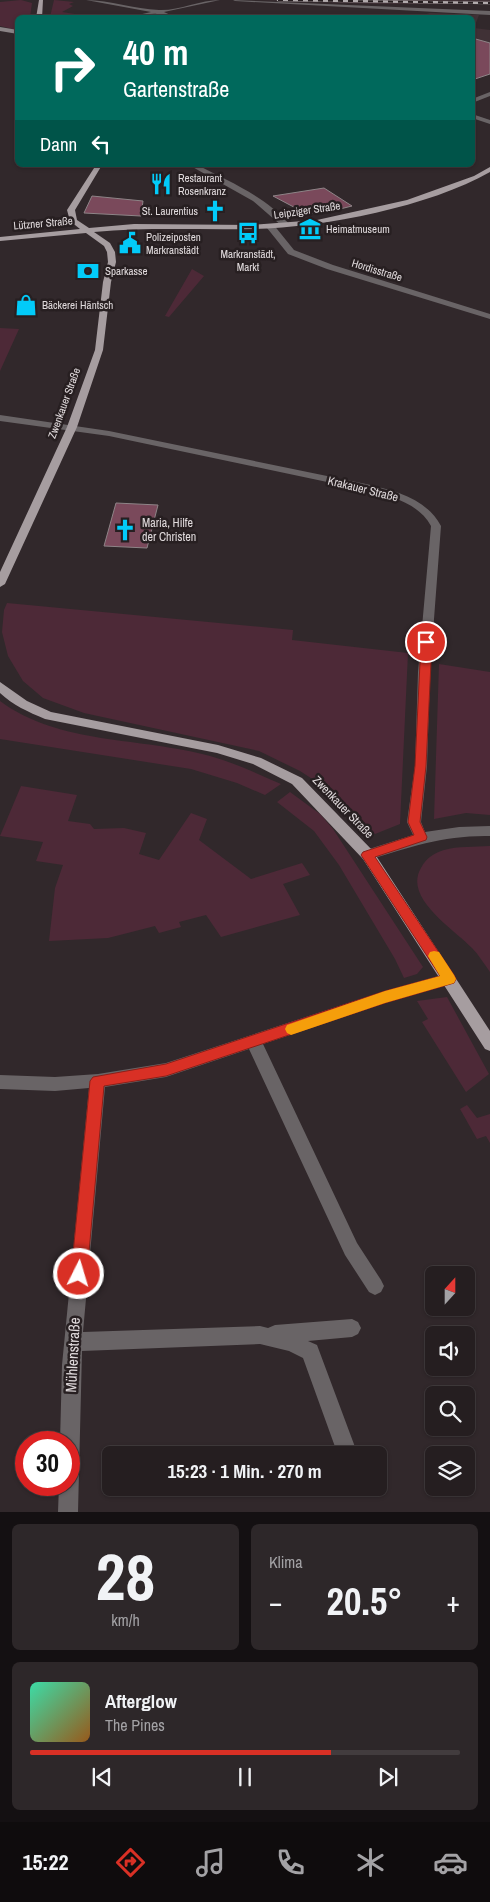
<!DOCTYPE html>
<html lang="de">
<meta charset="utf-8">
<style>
body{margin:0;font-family:"Archivo Narrow",sans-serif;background:#2d2729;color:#f1f3f6;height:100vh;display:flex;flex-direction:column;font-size:19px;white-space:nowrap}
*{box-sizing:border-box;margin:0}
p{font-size:16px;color:#a3a2a5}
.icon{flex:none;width:28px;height:28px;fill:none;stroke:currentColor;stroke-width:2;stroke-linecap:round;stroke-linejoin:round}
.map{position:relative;height:1512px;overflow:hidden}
.details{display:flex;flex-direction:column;gap:12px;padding:12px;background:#141012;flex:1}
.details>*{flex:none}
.guide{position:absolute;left:15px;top:15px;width:460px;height:152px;border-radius:8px;box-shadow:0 1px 4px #0004,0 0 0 1px #423c3e;background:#00695c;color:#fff;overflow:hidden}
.needle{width:32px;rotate:21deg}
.fabs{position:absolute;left:425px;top:1266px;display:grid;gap:10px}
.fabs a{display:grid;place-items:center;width:50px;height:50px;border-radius:8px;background:#251e20;box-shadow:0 1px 4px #0004,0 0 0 1px #423c3e;font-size:25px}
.speed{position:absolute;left:15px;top:1431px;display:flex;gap:10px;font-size:25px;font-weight:700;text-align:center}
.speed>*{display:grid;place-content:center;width:65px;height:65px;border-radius:50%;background:#251e20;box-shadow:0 1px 4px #0004,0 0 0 1px #423c3e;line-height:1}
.speed .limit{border:8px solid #d22;background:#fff;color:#111}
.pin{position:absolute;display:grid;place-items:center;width:42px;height:42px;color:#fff;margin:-21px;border:2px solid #fff;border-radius:50%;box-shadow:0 1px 5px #0007}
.me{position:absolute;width:55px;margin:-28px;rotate:5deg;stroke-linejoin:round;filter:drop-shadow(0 0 4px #0008)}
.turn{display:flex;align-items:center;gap:18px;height:105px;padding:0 25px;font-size:22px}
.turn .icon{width:65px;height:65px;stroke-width:2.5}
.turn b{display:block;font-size:35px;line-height:42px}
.then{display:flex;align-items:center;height:48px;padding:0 25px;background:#0003;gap:10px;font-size:19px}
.big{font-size:38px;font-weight:700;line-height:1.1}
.details .card{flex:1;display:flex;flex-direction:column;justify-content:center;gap:8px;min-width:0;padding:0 18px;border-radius:8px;background:#2d2729}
.details .dial{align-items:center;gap:0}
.dial b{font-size:65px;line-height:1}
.song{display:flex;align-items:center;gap:15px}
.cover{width:60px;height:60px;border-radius:8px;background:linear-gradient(135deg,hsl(160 70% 55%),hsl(30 70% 35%))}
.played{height:5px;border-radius:2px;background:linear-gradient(90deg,#d93025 70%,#423c3e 70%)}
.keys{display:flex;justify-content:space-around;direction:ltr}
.heat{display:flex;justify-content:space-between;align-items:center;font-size:28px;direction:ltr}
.details .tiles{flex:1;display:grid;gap:12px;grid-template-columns:1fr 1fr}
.card:last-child{grid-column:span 2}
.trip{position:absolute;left:102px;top:1446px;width:285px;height:50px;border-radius:8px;background:#251e20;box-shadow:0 1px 4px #0004,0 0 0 1px #423c3e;font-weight:700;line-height:50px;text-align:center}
.tabs{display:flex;height:80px;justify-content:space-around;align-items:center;background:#0f0c0d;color:#a3a2a5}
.tabs .icon{width:35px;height:35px}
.tabs .selected{color:#d93025}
.tabs b{font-size:22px;color:#f1f3f6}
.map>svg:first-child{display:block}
.built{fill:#403136}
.green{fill:#4d2937}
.building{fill:#7a495b;stroke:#8e8487}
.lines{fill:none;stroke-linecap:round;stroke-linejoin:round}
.street{fill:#696466;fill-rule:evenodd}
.secondary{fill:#8b8487;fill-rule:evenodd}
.primary{fill:#a69da0;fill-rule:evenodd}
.rail-casing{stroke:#b2abad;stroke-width:2.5}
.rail{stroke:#271f21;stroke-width:2;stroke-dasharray:5;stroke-linecap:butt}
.route{fill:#d93025;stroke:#8d1f18}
.slow{fill:#f59e0b}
.labels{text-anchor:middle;stroke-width:5;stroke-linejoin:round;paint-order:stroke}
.far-poi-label{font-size:11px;fill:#e0dadc;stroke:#271f21;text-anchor:start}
.far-street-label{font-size:11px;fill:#e0dadc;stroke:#271f21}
.street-label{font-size:12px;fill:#e0dadc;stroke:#271f21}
.poi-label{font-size:12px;fill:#e0dadc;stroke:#271f21;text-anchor:start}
.near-street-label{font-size:15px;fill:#e0dadc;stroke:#271f21}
</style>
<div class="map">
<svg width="490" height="1512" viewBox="0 0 490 1512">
<rect width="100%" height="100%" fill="#31282b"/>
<path class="built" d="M261 0H490V4H378Z
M430 13 479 15 474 28 490 30V63L473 58 472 18H412Z"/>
<path class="green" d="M21 0 32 3 30 17 18 18 17 30 0 26V2Z
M54 0 74 2 69 4 73 6 62 12 94 17H50Z
M192 269 204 276 169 317 165 316Z
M0 328 19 329 0 371Z
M7 603 293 630 292 640 408 653 400 824 375 834 331 791 300 771 259 751 84 713 43 698 23 681 8 656 2 632 4 610Z
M439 664 490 672V815L466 813 434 819Z
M0 701C59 745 141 737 210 756 235 763 258 774 281 784L265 795 237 783 191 769 0 739Z
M21 786 77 795 68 821 90 824 94 829 124 828 146 833 139 854 159 860 191 813 207 819 199 840 251 879 302 863 310 875 283 884 300 915 221 937 206 915 179 922 181 927 159 933 155 926 108 938 49 941 55 888 63 865 36 861 43 842 0 836Z
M290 792 320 814 333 829 423 967 417 974 404 978 395 959 339 865 314 831 277 802Z
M490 846V972C484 964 479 955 472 948 454 929 403 898 421 868 426 858 434 853 444 850 458 846 475 847 490 846Z
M447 997 489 1074 466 1092 422 1022 428 1019 417 1001Z
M467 1105 477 1118 490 1114V1143L486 1136 477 1139 460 1109Z"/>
<path class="building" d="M472 38 490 43V74L472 80Z
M324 188 352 206 324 213H305L273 196Z
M92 196 143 201 141 216 84 213Z
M116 503 158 505 147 548 104 546Z"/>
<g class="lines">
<path class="street" d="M86 0C110 0 134 9 159 10 178 11 200 0 220 0L164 12 177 18C170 18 164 14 157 14 147 13 136 18 125 18L151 12Z
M233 0 490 11V15L235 1Z
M490 92V96L472 103V99Z
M472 114 490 120V124L472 118Z
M189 165H197C229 181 266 197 290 225L283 227 253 201Z
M267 224H273L294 250 333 265 490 314V319L327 269 288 254 267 228Z
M0 415 109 431 366 484C395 491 426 498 441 526L430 672 427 766 421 822 425 832 459 827 490 826V836C445 835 410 847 368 860L363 859 361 855 363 851 413 835 407 822 415 766 418 672 431 526C418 502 389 496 365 490L109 436 0 421Z
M449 973 454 975 456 979 454 983 385 1003 263 1044 357 1243 381 1280 384 1286 381 1292 375 1295 369 1292 345 1255 249 1049 166 1077 105 1087 83 1332 260 1326 268 1328 275 1325 352 1319 358 1322 361 1328 358 1334 352 1337 308 1341 317 1345 358 1455H338L303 1358 289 1351 260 1344 82 1351 78 1512H58L59 1485H69V1442H60L62 1365 89 1088 55 1091 0 1089V1075L55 1077 98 1074 166 1063 385 991Z"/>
<path class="secondary" d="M0 27 18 30V34L0 31Z"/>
<path class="primary" d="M39 0H43L42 18H36Z
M96 165H102L75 210 77 220 89 228 134 224 252 225 317 220 407 200 474 176 490 167V172C429 207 321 228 250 229 198 230 146 227 94 232L110 243 115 252 116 262 111 282 103 350 77 427 5 584 0 587V572L67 427 95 350 103 282 108 262 107 252 104 246 86 233 0 241V237L80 229 70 221 67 210Z
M0 682 27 701 51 712 218 745 261 758 302 778 373 851 490 1031V1051L485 1049 363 859 292 784 253 764 217 753 45 719C28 712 13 705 0 693Z"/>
<g class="rail-casing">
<path id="rail" d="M278 0 490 3"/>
</g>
<use href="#rail" class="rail"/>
</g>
<path class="route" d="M426 638 432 642 426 766 420 822 427 837 426 840 375 857 454 975 456 979 454 983 385 1003 166 1076 104 1086 87 1274 85 1280 79 1282 73 1280 71 1274 90 1081 93 1077 166 1064 385 991 440 976 361 855 363 852 414 835 408 822 415 766 421 642Z"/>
<path class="slow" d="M434 951 439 952 454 975 456 979 454 983 385 1003 291 1035 287 1033 285 1029 287 1025 385 991 440 976 428 956 430 952Z"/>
<defs>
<g id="restaurant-bare" transform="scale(1.725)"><path d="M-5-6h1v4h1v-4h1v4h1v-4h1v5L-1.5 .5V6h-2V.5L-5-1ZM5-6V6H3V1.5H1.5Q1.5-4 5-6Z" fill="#02cbf9" stroke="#271f21" stroke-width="2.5" paint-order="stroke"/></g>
<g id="church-bare" transform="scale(1.725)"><path d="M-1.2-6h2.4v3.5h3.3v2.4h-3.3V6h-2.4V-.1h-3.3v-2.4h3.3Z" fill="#02cbf9" stroke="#271f21" stroke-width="2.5" paint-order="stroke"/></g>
<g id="museum-bare" transform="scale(1.725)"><path d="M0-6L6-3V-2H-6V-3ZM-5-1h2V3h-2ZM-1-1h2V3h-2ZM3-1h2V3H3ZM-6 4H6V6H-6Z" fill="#02cbf9" stroke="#271f21" stroke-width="2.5" paint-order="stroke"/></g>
<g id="bus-bare" transform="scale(1.725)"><path d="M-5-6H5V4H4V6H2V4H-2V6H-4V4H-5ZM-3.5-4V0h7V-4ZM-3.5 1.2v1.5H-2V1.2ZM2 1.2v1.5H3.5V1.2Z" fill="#02cbf9" stroke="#271f21" stroke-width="2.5" paint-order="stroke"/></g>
<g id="civic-bare" transform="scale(1.725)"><path d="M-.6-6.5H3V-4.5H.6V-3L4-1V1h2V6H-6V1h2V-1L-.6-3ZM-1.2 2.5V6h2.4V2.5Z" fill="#02cbf9" stroke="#271f21" stroke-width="2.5" paint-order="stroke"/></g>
<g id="bank-bare" transform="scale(1.725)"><path d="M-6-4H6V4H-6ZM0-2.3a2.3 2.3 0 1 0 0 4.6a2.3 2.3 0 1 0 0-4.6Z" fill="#02cbf9" stroke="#271f21" stroke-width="2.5" paint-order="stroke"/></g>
<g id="shop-bare" transform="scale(1.725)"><path d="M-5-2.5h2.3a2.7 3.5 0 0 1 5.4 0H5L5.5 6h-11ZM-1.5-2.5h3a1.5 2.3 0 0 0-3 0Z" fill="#02cbf9" stroke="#271f21" stroke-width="2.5" paint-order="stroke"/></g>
</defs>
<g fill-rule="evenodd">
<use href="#restaurant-bare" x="161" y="184"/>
<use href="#church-bare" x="215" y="211"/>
<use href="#museum-bare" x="310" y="229"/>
<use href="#bus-bare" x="248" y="233"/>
<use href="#civic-bare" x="130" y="243"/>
<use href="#bank-bare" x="88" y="271"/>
<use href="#shop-bare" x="26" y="305"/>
<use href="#church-bare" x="125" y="530"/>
</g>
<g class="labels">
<g class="far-poi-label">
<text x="178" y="182">Restaurant<tspan x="178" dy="13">Rosenkranz</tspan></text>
<text x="198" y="215" text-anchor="end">St. Laurentius</text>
<text x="326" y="233">Heimatmuseum</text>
<text x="146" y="241">Polizeiposten<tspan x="146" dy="13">Markranstädt</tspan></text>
<text x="248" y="258" text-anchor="middle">Markranstädt,<tspan x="248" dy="13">Markt</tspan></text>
<text x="105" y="275">Sparkasse</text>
<text x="42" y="309">Bäckerei Häntsch</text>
</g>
<g class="far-street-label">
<text transform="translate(307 210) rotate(-8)" y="4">Leipziger Straße</text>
<text transform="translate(43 223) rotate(-5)" y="4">Lützner Straße</text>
<text transform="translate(377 270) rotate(17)" y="4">Hordisstraße</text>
<text transform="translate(64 403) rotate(-70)" y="4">Zwenkauer Straße</text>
</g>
<g class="street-label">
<text transform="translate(363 489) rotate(14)" y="4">Krakauer Straße</text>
<text transform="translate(343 807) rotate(46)" y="4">Zwenkauer Straße</text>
</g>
<g class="poi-label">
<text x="142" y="527">Maria, Hilfe<tspan x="142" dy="14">der Christen</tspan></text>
</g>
<g class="near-street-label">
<text transform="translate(73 1355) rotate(-87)" y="5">Mühlenstraße</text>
</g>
</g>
</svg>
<div class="fabs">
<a><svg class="needle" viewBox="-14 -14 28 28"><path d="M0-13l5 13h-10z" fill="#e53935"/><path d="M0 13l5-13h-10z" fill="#a3a2a5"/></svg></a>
<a><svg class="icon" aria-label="sound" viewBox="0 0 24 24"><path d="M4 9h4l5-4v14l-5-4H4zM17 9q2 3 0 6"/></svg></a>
<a><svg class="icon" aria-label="search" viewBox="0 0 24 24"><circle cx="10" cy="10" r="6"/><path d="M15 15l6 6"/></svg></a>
<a><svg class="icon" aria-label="layers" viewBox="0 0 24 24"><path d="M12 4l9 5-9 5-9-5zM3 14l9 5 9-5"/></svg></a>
</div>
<div class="speed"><div class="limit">30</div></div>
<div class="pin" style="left:426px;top:642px;background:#d93025"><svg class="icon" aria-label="arrive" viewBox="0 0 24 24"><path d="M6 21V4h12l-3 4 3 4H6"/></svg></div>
<svg class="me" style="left:79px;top:1274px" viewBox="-20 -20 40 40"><circle r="17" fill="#d93025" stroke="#fff" stroke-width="3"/><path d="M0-11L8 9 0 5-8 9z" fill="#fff"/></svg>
<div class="trip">15:23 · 1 Min. · 270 m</div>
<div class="guide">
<div class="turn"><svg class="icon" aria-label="right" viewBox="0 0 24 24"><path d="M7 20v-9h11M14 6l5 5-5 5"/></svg><div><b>40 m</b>Gartenstraße</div></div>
<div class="then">Dann<svg class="icon" aria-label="left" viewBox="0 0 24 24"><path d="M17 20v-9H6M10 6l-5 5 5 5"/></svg></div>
</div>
</div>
<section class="details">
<div class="tiles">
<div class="card dial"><b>28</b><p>km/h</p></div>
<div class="card"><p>Klima</p>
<div class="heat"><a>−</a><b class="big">20.5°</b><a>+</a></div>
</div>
<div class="card">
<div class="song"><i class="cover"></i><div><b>Afterglow</b><p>The Pines</p></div></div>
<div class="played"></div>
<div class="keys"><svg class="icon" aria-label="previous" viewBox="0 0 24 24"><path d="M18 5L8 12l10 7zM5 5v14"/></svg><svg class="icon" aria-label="pause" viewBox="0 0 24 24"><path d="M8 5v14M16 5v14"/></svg><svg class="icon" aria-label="next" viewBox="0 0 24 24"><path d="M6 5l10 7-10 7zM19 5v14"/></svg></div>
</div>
</div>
</section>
<nav class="tabs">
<b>15:22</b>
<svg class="icon selected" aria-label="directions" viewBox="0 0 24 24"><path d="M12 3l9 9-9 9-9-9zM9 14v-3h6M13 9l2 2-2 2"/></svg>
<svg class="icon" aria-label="music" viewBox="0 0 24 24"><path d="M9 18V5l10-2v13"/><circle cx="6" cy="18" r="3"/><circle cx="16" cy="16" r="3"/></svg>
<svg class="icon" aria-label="phone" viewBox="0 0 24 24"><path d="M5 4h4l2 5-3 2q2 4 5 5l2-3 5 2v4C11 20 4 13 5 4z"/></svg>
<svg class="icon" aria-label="climate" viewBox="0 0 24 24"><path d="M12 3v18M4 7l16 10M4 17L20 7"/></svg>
<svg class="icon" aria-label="car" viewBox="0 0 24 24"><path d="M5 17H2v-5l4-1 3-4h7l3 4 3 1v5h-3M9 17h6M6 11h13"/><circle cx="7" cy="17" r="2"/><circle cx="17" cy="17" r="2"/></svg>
</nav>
